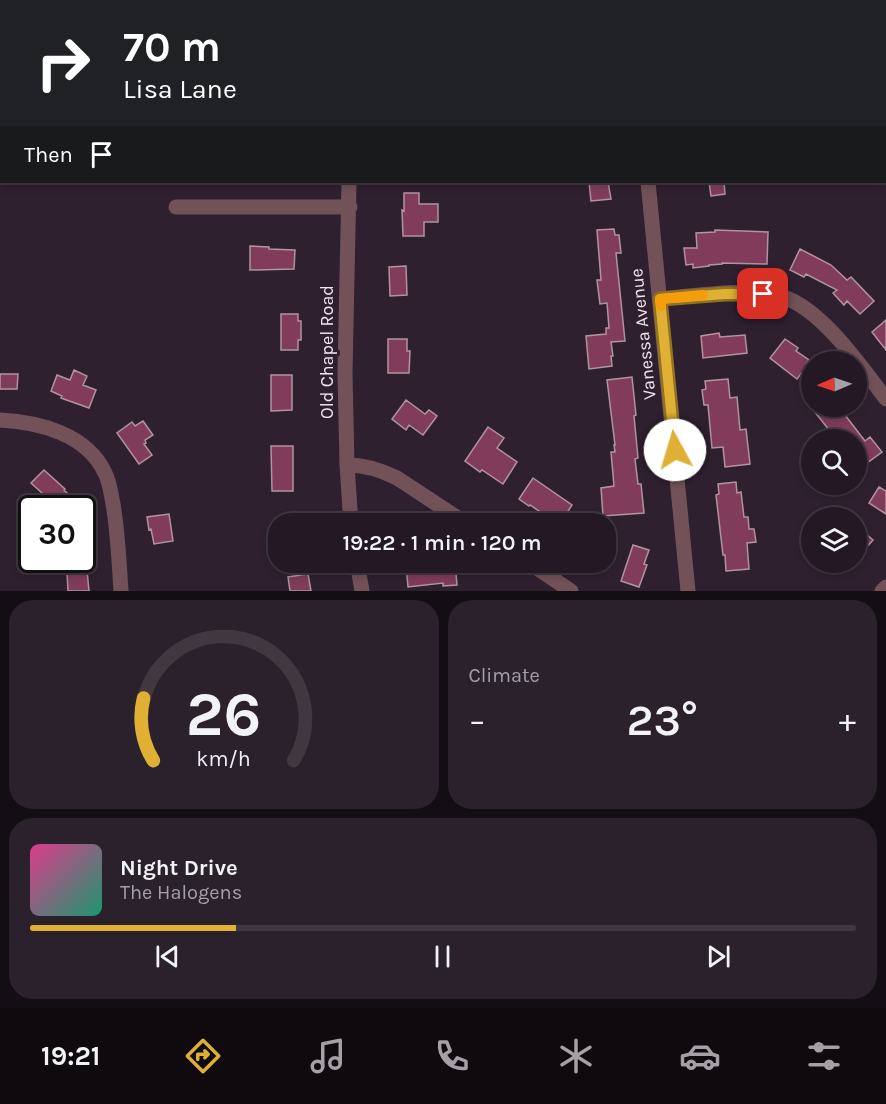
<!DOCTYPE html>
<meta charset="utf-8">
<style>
body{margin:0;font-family:Karla,sans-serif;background:#2b212c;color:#f1f3f6;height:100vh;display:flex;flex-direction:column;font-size:22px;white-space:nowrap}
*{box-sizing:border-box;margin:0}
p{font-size:20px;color:#a3a0a6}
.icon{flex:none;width:33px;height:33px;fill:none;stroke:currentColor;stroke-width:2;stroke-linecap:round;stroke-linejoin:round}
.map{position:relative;height:591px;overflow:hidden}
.panel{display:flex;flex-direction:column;gap:9px;padding:9px;background:#130d14;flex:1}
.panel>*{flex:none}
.banner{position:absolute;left:0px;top:0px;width:886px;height:183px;box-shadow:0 3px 9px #0003,0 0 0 2px #403741;background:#202124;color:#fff;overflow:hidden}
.needle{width:39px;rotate:268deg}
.fabs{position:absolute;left:801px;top:351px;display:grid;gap:12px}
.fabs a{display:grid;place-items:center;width:66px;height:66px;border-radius:50%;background:#231824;box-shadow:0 3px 9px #0003,0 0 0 2px #403741;font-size:30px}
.speed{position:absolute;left:18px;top:495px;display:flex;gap:12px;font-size:30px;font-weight:700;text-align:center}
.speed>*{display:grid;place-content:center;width:78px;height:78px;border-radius:50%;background:#231824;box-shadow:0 3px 9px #0003,0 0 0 2px #403741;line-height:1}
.speed .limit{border:3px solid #111;border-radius:9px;background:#fff;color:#111}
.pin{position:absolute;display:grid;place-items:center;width:51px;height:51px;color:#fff;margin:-26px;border-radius:12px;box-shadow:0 3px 9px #0006}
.me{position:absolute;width:66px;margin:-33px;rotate:354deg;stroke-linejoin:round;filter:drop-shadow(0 0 4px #0008)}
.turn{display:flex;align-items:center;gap:21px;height:126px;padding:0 24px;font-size:27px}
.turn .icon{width:78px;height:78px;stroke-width:2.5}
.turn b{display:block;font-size:42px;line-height:51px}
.then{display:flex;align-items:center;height:57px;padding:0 24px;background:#0003;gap:12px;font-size:22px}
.big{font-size:45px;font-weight:600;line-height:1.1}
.panel .widget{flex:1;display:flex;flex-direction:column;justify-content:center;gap:9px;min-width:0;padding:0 21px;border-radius:24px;background:#2b212c}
.panel .dial{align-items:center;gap:0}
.dial svg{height:156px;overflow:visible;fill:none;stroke:#403741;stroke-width:7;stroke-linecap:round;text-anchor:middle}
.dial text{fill:#f1f3f6;stroke:none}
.song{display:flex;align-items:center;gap:18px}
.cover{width:72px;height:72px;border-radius:9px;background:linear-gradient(135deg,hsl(330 70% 55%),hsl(160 70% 35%))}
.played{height:6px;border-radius:3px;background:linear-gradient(90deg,#dfb034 25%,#403741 25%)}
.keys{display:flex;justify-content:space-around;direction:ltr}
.heat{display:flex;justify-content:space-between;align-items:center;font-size:33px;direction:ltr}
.panel .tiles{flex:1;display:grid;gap:9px;grid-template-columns:1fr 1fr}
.widget:last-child{grid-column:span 2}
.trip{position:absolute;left:268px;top:513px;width:348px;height:60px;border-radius:24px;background:#231824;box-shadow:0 3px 9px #0003,0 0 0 2px #403741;font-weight:600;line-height:60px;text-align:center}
.menu{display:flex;height:96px;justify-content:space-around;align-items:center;background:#0e0a0e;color:#a3a0a6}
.menu .icon{width:42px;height:42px}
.menu .current{color:#dfb034}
.menu b{font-size:27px;color:#f1f3f6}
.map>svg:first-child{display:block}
.green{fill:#4d5215}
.building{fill:#813b5b;stroke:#b0949e;stroke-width:1.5}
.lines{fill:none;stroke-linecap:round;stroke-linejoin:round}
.minor{stroke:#725159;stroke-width:15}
.route-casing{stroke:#917222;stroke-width:15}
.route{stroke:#dfb034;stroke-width:10}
.slow{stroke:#f59e0b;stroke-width:10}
.labels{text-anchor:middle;stroke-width:6;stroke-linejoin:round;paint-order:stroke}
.street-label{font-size:18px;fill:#f0e6f0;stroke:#2f2030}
</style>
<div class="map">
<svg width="886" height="591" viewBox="0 0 886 591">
<rect width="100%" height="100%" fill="#2f2030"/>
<path class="green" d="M0 0H157L146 2H2L1 18H0Z"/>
<path class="building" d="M589 182H608L611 199 591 201Z
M709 182H724L725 194 711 196Z
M404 193H419V204H438V222H424V236H403L402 210 404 211Z
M614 229 615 235H619L621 253H616L625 341 611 342 613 356H611L612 366 589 369 586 336 606 334V328H609L607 303 600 304 597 280H601L597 230Z
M715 230 768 232 767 264 722 263V264L709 265V266L693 268V264L686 265 684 248H697L696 233 715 232Z
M250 246 269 247V249L295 250 294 269 250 270Z
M800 249 831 265 847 280 851 277 874 301 860 314 847 301 844 305 833 293 837 290 806 274 804 277 790 270Z
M406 266 407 295 390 296 389 267Z
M281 314H298V321H301V340H298V350H281Z
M886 320V350L872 332Z
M719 333 720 337 745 335 747 353 703 358 701 336Z
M388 339H407V351H410L409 373H388Z
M785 339 798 348 796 351 809 360 806 364 807 366 797 379 770 358Z
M74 370 87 376 83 385 96 390 89 408 61 398 62 396 51 391 57 375 70 380Z
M0 374H18L17 389H0Z
M271 375H292V410L271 411Z
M632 377 636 415 634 416 638 458 635 459 638 484H641L644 513 603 516 601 488 614 486 611 452H615L614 445H615L607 380Z
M728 379 730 398 737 397 740 430 746 429 750 464 725 467 723 447 712 448 708 405H704L702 390 706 389 705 381Z
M406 400 425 414 429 410 437 416 423 435 409 425 406 430 392 419Z
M810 406H856L845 415 865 441 870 437 882 452 856 471V440H837Z
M143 421 153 435 145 440 146 443 144 444 152 455 139 464 117 433 132 422 135 426Z
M488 427 504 438 497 448 517 462 503 484 482 470 480 472 465 461Z
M271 446H293V491H272Z
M44 470 65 489 64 490 75 501 67 508H42L34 501 42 493 31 483Z
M533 478 572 505 561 522 547 513 545 515 530 505 529 506 519 499Z
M736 482 737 493 741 492 744 517H748L749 529H754L756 542 747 543 749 569 726 571 725 555H723L716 495 719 494 718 484Z
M879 487 886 491V514L869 503Z
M169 514 173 541 154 544 151 529 149 530 147 517Z
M856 525 873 540 856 559Z
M633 545 649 550 644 564 647 565 639 587 621 581Z
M455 562 457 585 443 586V583L408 587 406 566 425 564V563Z
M87 570 89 591H68L67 572Z
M308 574 311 591H290L288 577Z"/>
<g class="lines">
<path class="minor" d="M332 0V2
M349 182 345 373 347 465 351 524
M648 182 688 591
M176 207H350
M660 299C694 296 752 287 783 297 822 309 862 368 886 399
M0 420C39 422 87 434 105 473 110 483 111 494 113 504 118 533 119 562 121 591
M347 465C365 465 381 470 397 478L467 524
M357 562 362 591
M528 562 571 591
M882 591 886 587"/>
</g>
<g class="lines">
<g class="route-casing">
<path id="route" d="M675 450 660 299 725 294H763"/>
</g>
<use href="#route" class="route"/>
<path class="slow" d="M661 306 660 299 703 295"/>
</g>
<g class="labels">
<g class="street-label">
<text transform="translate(643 334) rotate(-96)" y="6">Vanessa Avenue</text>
<text transform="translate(327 352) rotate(-90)" y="6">Old Chapel Road</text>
</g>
</g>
</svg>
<div class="fabs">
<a><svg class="needle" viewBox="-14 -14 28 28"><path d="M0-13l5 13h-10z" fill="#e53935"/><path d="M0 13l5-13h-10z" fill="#a3a0a6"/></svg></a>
<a><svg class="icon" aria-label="search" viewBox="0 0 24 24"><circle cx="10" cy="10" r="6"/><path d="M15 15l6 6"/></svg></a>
<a><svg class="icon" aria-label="layers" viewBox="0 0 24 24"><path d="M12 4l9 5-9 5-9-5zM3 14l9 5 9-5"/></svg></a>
</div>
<div class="speed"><div class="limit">30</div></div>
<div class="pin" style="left:763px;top:294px;background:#d93025"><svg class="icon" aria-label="arrive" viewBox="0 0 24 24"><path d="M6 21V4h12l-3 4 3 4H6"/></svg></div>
<svg class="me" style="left:675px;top:450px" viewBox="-20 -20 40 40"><circle r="19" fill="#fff"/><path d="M0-13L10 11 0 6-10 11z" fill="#dfb034"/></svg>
<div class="trip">19:22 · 1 min · 120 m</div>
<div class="banner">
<div class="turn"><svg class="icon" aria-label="right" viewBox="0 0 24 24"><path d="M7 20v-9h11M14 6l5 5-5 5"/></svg><div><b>70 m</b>Lisa Lane</div></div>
<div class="then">Then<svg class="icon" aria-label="arrive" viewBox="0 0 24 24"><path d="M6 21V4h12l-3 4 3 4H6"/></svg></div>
</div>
</div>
<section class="panel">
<div class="tiles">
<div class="widget dial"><svg viewBox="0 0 100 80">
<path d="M14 69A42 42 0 1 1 86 69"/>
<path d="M14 69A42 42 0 0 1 9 37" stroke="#dfb034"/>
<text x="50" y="56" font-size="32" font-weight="700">26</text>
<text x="50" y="72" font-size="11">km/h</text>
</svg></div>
<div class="widget"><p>Climate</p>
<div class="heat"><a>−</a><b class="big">23°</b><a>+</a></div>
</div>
<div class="widget">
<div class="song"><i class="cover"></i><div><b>Night Drive</b><p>The Halogens</p></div></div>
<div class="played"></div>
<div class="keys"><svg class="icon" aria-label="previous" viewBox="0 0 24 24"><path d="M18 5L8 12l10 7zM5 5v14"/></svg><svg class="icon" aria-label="pause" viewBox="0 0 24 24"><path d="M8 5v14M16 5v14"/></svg><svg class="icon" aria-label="next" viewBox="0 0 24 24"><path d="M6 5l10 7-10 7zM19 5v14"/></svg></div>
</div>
</div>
</section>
<nav class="menu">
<b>19:21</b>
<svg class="icon current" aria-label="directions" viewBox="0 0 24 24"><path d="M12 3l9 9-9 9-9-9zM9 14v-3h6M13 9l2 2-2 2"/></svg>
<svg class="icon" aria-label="music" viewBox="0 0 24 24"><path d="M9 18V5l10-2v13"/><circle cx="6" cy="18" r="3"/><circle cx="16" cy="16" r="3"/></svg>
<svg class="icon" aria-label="phone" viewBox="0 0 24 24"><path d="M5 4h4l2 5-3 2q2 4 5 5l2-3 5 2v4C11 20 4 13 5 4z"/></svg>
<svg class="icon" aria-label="climate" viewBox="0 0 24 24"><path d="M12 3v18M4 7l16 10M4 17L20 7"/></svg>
<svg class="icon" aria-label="car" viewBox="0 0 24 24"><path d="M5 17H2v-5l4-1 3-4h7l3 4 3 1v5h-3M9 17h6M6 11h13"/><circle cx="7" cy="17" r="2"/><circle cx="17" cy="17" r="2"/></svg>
<svg class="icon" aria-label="filters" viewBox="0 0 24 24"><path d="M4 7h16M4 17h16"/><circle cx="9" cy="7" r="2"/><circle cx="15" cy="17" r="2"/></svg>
</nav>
